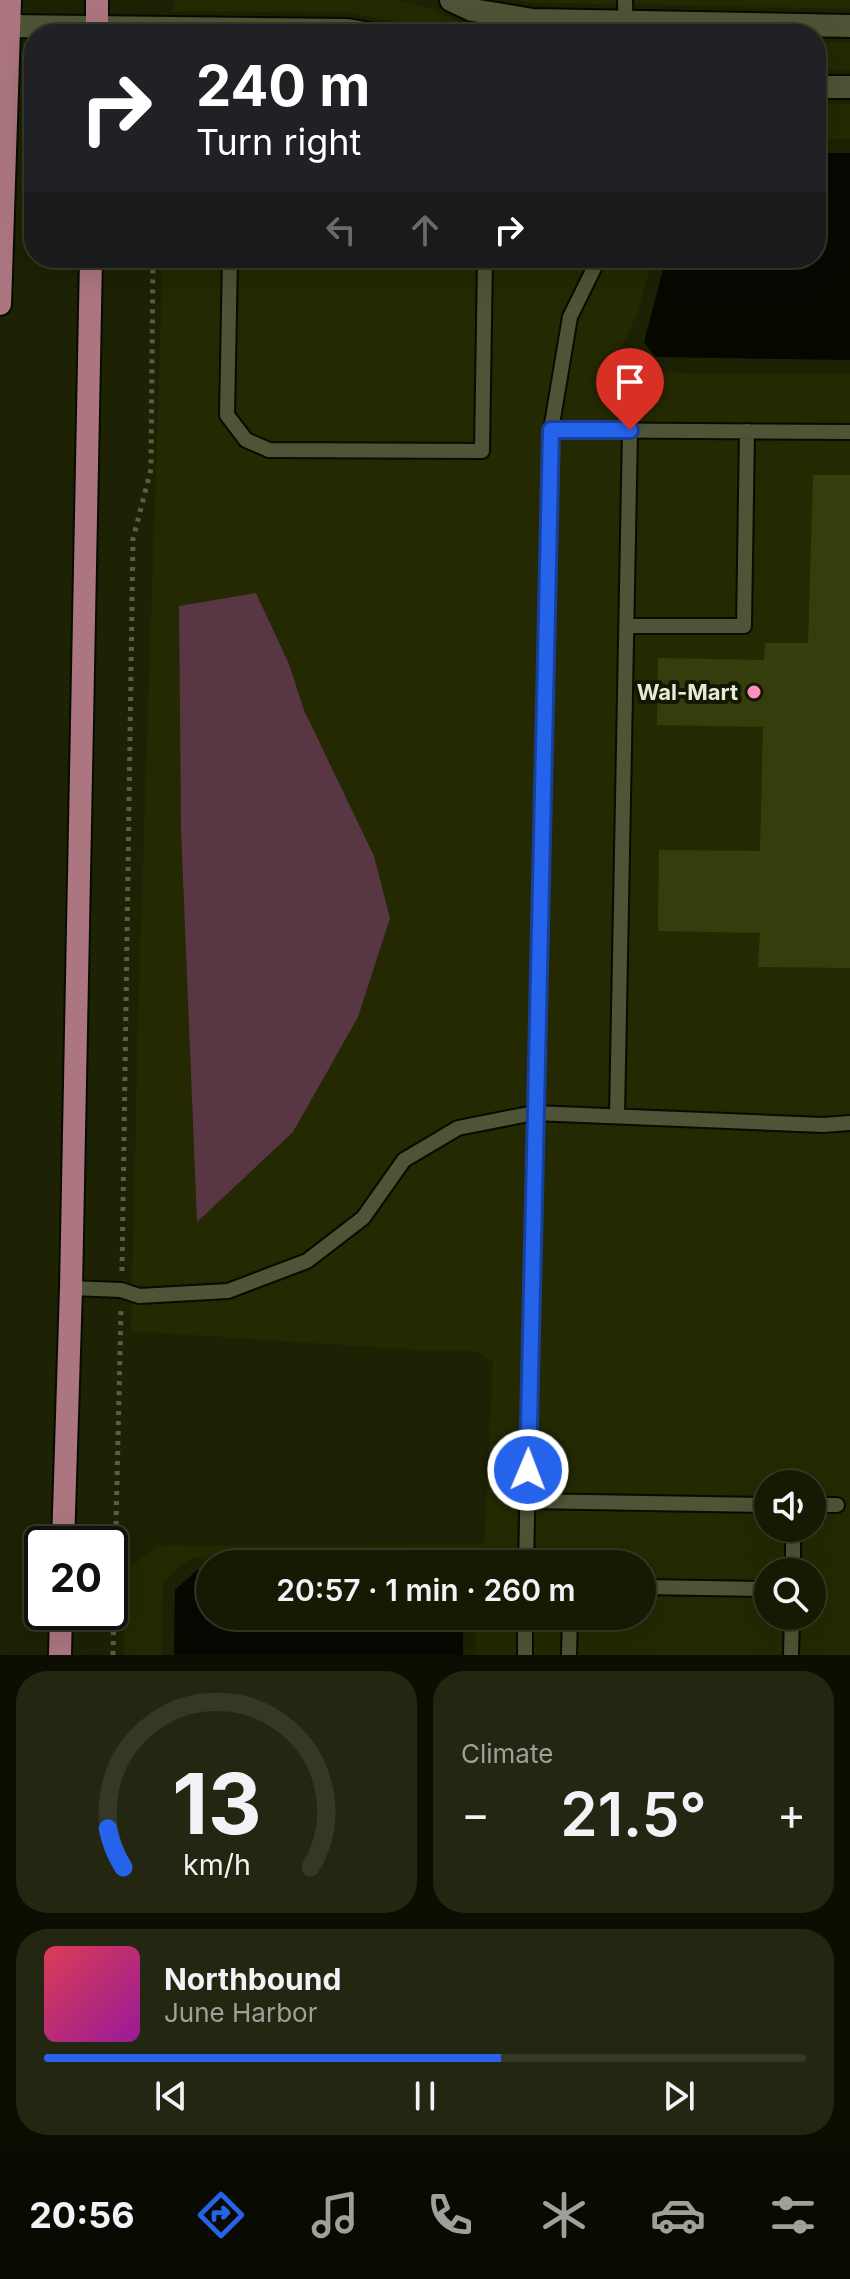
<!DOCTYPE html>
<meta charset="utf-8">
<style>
body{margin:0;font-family:Inter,sans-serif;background:#232712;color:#f1f3f6;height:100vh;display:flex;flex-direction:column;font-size:30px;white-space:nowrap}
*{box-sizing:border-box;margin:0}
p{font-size:26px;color:#9ea19a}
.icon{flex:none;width:44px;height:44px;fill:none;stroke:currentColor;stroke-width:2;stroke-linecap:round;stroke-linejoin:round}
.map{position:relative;height:1655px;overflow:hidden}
.panel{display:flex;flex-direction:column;gap:16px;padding:16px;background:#0c0e02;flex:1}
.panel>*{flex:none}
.top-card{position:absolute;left:24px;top:24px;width:802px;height:244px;border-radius:32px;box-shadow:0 8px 32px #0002,0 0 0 2px #353825;background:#202124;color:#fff;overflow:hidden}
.fabs{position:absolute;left:754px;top:1470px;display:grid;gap:16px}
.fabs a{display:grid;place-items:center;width:72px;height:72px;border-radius:50%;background:#161a03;box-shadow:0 8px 32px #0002,0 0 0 2px #353825;font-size:40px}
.speed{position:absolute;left:24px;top:1526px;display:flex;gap:16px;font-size:40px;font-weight:700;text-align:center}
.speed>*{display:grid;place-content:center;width:104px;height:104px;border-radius:50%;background:#161a03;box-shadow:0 8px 32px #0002,0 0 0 2px #353825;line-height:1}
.speed .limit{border:4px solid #111;border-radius:12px;background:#fff;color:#111}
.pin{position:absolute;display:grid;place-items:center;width:68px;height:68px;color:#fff;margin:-82px -34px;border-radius:50% 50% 50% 0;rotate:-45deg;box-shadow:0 0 8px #0007}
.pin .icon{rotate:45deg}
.me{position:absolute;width:88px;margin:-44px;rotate:1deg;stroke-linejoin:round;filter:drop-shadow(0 0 6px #0008)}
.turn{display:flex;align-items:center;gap:28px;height:168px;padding:0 40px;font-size:36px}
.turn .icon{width:104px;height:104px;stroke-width:2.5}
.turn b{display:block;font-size:56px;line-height:68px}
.lanes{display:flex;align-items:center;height:76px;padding:0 40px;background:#0003;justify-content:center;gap:40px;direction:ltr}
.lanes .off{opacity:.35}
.big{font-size:60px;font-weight:600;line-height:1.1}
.panel .tile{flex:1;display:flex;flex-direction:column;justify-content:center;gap:12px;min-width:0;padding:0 28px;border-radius:32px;background:#232712}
.panel .dial{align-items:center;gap:0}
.dial svg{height:208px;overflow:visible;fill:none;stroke:#353825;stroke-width:7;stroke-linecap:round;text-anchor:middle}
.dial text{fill:#f1f3f6;stroke:none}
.song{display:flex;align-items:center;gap:24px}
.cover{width:96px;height:96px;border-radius:12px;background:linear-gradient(135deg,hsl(350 70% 55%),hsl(300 70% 35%))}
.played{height:8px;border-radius:4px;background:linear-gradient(90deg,#2563eb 60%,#353825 60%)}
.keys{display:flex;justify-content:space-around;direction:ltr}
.heat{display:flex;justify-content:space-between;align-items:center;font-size:44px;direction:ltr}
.panel .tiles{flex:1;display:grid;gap:16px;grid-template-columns:1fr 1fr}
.tile:last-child{grid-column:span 2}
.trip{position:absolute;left:196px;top:1550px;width:460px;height:80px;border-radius:40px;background:#161a03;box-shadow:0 8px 32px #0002,0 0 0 2px #353825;font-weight:600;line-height:80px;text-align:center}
.tab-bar{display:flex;height:128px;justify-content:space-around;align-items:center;background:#090a01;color:#9ea19a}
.tab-bar .icon{width:56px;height:56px}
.tab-bar .current{color:#2563eb}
.tab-bar b{font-size:36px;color:#f1f3f6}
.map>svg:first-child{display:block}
.built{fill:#242902;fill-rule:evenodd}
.green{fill:#593644}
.water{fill:#060800}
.building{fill:#363d0d}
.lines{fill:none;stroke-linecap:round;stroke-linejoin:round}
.service-casing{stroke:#080b00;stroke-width:18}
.minor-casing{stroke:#080b00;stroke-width:26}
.primary-casing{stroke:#080b00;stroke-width:26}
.path{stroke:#595e44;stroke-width:5;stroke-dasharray:4 6;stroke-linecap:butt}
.service{stroke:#4e5435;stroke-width:14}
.minor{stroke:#4e5435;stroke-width:22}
.primary{stroke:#ac7681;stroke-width:22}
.route-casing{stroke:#184099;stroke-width:20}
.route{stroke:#2563eb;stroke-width:14}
.poi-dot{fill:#fe8ebe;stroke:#141800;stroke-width:3}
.labels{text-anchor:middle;stroke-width:8;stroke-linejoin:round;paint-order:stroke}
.poi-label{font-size:22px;font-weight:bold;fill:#e6ead8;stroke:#141800;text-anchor:end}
</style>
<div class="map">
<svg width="850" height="1655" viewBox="0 0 850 1655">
<rect width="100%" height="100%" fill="#1d2204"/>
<path class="built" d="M175 0H397L432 9 470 27 516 34H426L404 24 351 13 173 11Z
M514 0H850V9L534 3Z
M816 42H850V70H816Z
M816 103 850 104V139H816Z
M163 258H652L638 313 613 364 643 363 653 370 677 373 850 374V1655H475L476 1616H642V1564H455L448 1562 193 1557 167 1578 163 1585 161 1655H124L125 1571 156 1546 484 1544 493 1361 476 1351H433L131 1331 139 987ZM256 593 289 664 304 710 374 856 390 918 374 964 197 1221 181 830 179 606ZM768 1484H812V1528H768ZM768 1572H812V1616H768Z"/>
<path class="green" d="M256 593 289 664 304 710 374 856 390 918 358 1017 293 1132 197 1222 181 830 179 606Z"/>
<path class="water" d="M816 153H850V360L655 357 644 342 666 258H816Z
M197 1570 210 1571V1616H463V1655H174L175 1590Z"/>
<path class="building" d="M813 475H850V968L758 967 760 933 658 931 659 850 760 851 763 727 657 725 658 658 764 660 765 643H808Z"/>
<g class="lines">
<g class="service-casing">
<path id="service" d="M625 0 626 34
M230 258 227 415 246 440 269 450 482 451 485 258
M551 430 570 317 599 258
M626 626H744L747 431
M617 1116 630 430
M71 1288 121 1290 139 1296 228 1291 307 1261 363 1218 404 1160 458 1128 534 1113 823 1125 850 1123
M527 1501 768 1505
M812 1505H837
M526 1564 551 430 850 432
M793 1572V1528
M642 1587 768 1589
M525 1655V1616
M569 1655 570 1616
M791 1655 792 1616"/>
</g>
<g class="minor-casing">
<path id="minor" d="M451 0 472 10 533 20 850 26
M9 26 348 30 370 34
M816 87H850"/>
</g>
<g class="primary-casing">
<path id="primary" d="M97 34V0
M0 304 10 0
M63 1544 71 1288 91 258
M60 1655 61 1612"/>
</g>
<path class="path" d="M122 1271 133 539 151 469 153 258
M113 1655 121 1309"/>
<use href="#service" class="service"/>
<use href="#minor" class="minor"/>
<use href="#primary" class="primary"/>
</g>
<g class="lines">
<g class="route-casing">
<path id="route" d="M528 1470 551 430H630"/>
</g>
<use href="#route" class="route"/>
</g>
<circle class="poi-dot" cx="754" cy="692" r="8"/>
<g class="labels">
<g class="poi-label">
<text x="738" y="700">Wal-Mart</text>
</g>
</g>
</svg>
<div class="fabs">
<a><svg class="icon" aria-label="sound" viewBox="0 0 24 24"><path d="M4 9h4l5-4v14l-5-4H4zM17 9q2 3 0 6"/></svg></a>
<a><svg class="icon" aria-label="search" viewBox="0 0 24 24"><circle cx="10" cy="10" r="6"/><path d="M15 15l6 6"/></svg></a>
</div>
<div class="speed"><div class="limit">20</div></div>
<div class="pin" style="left:630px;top:430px;background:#d93025"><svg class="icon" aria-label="arrive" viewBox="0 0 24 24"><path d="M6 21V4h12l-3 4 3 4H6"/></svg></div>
<svg class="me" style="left:528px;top:1470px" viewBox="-20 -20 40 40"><circle r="17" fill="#2563eb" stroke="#fff" stroke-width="3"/><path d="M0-11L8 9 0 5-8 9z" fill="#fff"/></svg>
<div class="trip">20:57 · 1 min · 260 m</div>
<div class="top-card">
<div class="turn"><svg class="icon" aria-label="right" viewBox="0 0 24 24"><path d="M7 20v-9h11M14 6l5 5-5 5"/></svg><div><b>240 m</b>Turn right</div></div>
<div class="lanes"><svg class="icon off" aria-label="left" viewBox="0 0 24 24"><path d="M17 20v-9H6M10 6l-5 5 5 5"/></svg><svg class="icon off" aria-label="ahead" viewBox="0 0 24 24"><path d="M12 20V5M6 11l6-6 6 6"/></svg><svg class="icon" aria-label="right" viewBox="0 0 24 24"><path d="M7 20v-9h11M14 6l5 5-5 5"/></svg></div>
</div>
</div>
<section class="panel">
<div class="tiles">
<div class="tile dial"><svg viewBox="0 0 100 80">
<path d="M14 69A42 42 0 1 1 86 69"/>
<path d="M14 69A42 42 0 0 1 8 54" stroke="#2563eb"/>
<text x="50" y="56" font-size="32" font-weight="700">13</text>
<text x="50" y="72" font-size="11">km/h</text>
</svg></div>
<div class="tile"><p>Climate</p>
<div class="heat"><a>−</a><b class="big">21.5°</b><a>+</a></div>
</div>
<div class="tile">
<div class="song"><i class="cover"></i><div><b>Northbound</b><p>June Harbor</p></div></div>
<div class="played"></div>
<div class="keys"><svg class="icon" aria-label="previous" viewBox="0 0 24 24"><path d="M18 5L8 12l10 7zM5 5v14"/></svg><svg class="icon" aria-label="pause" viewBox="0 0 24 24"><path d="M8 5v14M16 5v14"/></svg><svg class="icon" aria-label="next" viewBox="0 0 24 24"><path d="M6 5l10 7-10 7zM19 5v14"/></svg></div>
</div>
</div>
</section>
<nav class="tab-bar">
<b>20:56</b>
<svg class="icon current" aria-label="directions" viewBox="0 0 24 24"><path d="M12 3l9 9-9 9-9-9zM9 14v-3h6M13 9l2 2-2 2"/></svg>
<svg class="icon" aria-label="music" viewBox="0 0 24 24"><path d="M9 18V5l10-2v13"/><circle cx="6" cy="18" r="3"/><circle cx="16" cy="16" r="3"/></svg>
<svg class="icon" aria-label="phone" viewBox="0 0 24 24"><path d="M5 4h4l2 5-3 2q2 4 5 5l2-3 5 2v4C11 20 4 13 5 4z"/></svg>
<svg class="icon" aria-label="climate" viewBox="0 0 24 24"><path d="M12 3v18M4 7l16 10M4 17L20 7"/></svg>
<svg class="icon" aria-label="car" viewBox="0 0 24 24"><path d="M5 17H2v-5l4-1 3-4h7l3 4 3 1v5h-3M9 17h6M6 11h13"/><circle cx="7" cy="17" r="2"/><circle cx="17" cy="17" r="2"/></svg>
<svg class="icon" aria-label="filters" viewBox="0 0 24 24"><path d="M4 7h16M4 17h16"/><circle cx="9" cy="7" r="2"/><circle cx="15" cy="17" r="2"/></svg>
</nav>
